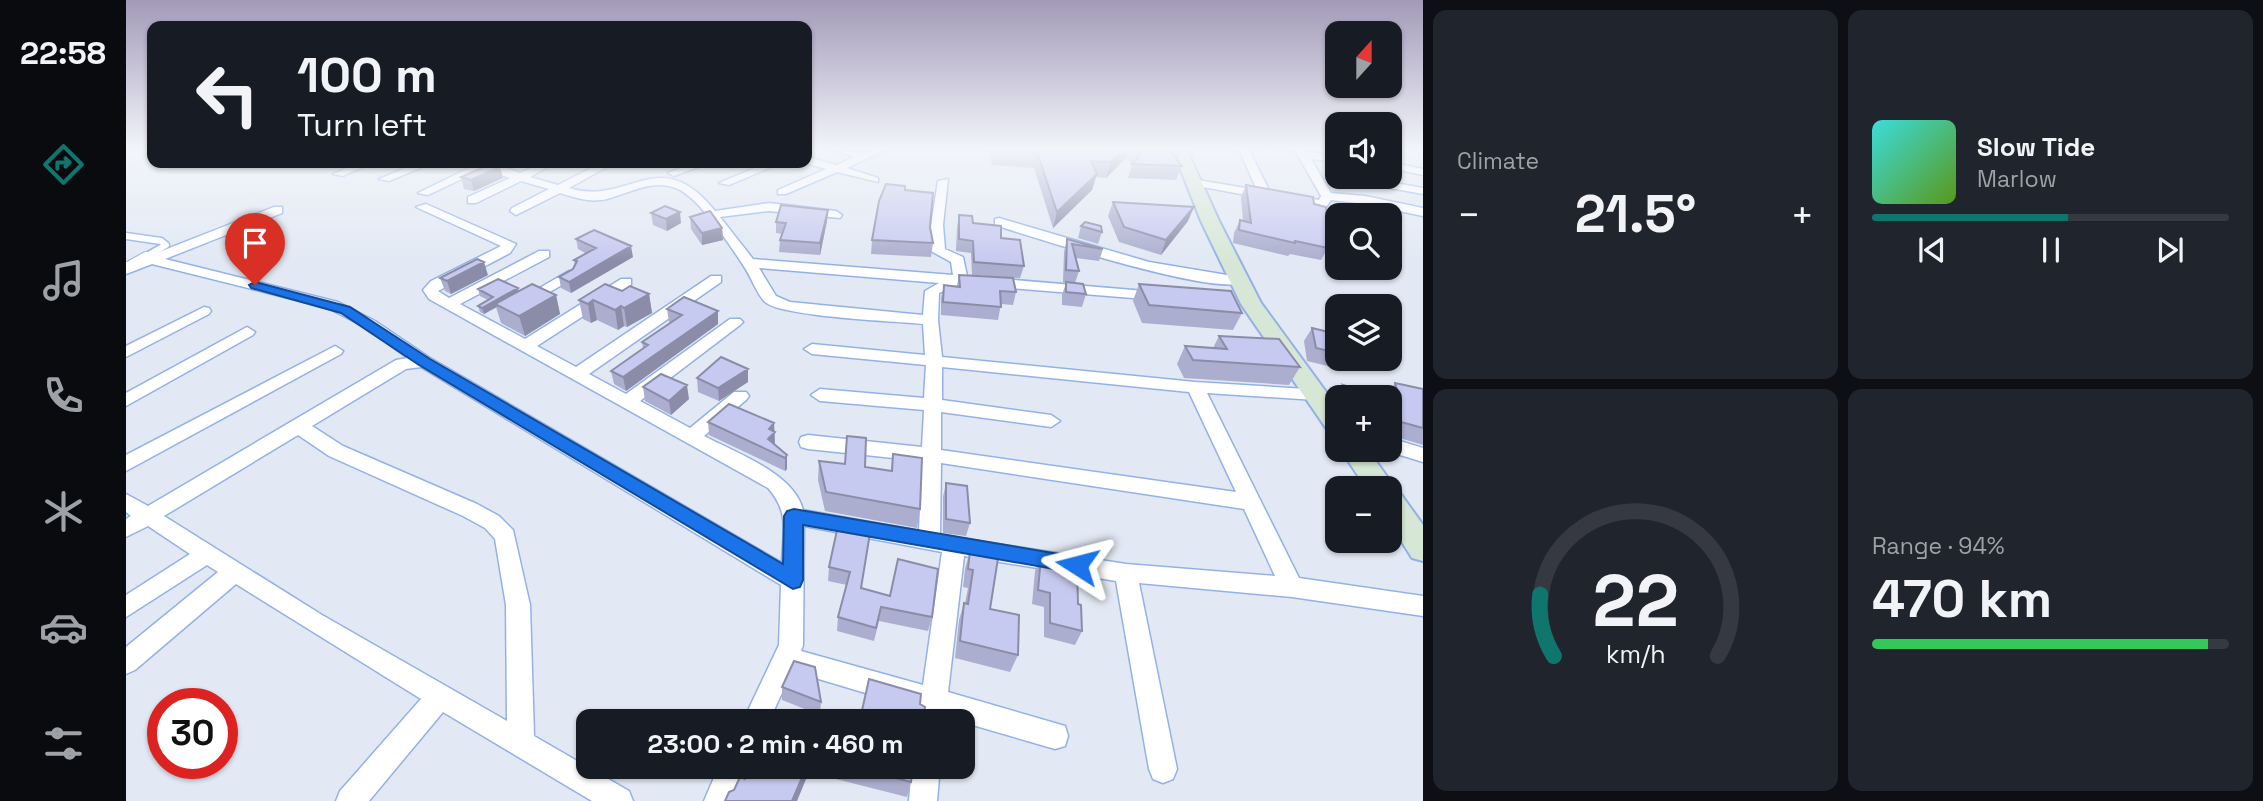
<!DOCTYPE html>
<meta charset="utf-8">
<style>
body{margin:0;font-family:"Space Grotesk",sans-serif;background:#20242c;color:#f1f3f6;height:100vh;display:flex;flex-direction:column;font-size:26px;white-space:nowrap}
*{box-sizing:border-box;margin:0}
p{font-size:23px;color:#9ea1a6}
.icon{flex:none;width:38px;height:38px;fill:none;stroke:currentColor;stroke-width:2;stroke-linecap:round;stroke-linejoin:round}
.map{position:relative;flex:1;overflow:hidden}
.side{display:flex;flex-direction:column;gap:10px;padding:10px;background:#0d0f14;width:840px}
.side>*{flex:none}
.top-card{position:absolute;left:21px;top:21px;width:665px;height:147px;border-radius:14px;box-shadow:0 2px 5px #0004;background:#171b24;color:#f1f3f6;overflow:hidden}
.needle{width:46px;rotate:21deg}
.tools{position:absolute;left:1199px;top:21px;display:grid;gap:14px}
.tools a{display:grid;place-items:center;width:77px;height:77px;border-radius:14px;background:#171b24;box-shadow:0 2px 5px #0004;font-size:35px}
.speed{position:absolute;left:21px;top:688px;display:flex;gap:14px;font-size:35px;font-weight:700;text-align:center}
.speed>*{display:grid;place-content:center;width:91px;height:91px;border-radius:50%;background:#171b24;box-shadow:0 2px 5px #0004;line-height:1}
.speed .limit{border:10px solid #d22;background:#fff;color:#111}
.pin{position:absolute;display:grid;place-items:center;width:60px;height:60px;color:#fff;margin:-72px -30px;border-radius:50% 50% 50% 0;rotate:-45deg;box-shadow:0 0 7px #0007}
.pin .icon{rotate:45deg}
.me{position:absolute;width:77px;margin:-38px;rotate:279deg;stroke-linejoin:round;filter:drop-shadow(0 0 5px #0008)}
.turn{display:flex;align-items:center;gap:24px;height:147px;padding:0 35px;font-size:32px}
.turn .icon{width:91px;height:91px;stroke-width:2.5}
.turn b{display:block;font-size:49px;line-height:60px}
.big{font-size:52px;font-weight:800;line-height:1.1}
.side .card{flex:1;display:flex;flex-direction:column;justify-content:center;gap:10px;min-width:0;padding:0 24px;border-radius:14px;background:#20242c}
.side .dial{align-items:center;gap:0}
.dial svg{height:182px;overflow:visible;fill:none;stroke:#363941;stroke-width:7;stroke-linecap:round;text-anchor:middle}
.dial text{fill:#f1f3f6;stroke:none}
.song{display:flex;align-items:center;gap:21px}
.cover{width:84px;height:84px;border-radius:10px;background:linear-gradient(135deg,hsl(180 70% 55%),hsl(90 70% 35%))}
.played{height:7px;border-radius:4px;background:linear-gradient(90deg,#0f766e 55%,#363941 55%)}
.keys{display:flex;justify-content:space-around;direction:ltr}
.heat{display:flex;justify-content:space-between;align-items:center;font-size:38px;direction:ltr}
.charge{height:10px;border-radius:5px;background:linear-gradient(90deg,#34c759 94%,#363941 0)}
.side .tiles{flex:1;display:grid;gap:10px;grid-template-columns:repeat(2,1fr)}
.trip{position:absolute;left:450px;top:709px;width:399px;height:70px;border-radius:14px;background:#171b24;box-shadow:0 2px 5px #0004;font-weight:800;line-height:70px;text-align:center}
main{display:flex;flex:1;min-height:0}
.tabs{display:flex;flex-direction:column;width:126px;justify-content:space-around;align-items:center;background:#090b0e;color:#9ea1a6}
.tabs .icon{width:49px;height:49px}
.tabs .active{color:#0f766e}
.tabs b{font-size:32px;color:#f1f3f6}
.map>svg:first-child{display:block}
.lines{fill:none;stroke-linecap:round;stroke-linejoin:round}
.lane-far1-casing{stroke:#93b1e7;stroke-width:9}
.lane-casing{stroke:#93b1e7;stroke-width:10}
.street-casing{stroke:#93b1e7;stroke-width:3}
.secondary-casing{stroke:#93b1e7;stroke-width:4}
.lane-far1{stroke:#fff;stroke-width:6}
.lane{stroke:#fff;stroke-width:8}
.street{fill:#fff;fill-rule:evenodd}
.secondary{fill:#d7e7d5;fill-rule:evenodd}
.wall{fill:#abaece}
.shaded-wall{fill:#8b8da8}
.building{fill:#c7caf0;stroke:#8b8da8;stroke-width:2}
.route{fill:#1a73e8;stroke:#114b97;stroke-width:2}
</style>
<main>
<nav class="tabs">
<b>22:58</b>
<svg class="icon active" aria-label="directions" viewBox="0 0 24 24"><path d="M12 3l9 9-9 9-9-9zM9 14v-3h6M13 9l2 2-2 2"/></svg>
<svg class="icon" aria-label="music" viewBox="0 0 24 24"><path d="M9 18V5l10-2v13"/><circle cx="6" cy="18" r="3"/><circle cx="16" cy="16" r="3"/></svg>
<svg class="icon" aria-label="phone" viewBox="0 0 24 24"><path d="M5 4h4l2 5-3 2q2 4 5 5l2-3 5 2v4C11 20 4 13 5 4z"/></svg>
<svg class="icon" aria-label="climate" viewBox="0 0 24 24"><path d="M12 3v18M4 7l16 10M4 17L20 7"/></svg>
<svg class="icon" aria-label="car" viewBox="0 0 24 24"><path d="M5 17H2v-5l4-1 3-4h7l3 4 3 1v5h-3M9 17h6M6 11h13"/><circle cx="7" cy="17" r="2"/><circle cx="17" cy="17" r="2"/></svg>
<svg class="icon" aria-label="filters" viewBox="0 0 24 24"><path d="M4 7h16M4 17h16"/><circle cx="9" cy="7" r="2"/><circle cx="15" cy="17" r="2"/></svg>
</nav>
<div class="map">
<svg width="1297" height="801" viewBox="0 0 1297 801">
<rect width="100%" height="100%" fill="#e2e9f4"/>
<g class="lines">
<g class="lane-far1-casing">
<path id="lane-far1" d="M0 236 35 241 40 245 17 258"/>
</g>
<g class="lane-casing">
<path id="lane" d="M0 267 20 256"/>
</g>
<g class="street-casing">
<path id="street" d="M709 150 737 153 746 150H759L721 168 752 178V182L711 172 660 194H652V190L700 169 679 163 681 157 710 165 728 157Z
M1113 150H1123L1144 192 1193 200 1195 196 1169 150H1179L1181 152 1211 156V162L1185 159 1205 193 1239 196 1297 208V216L1239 204 1205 200 1200 207H1185L1066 185 1060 182 1066 179 1131 190Z
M1264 162 1297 169V175L1264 168Z
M175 163H186L180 166Z
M232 163H246L217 176 207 174Z
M292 163H306L263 181 253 179Z
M344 163H366L394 173 416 163H429L404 177 432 185 475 163H488L443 188C503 207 533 141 589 211L643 203 710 211 716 215 714 218 643 211 594 217 627 259 827 275 825 262 805 251V225L812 181 822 179 817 225 819 249 837 257 841 276 1031 292 1038 296 1031 300 834 284 813 293 812 320 816 357 1069 382 1196 390 1199 394 1190 400 1081 393 1173 578 1297 596V616L1166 597 1013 583 1051 769 1047 779 1037 783 1027 779 1023 769 990 581 838 556 822 692 939 726 942 736 939 746 929 749 819 717 818 721H792L793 709 666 671 643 721H617L653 645 655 585 295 367 280 369 186 426 217 446 351 504 373 516 387 530 404 605 408 736 503 791 507 801H466L317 712 243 801H210L214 791 295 699 110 584 9 670 0 674V647L92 572 81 565 0 617V595L64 554 22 526 0 537V519L5 516 0 512V494L22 506 270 360 282 358 239 327 202 308 26 264 0 274V265L148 207H156V213L39 259 212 302 249 321 304 358 656 563C657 532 664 513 642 488L303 299 297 290 305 281 375 246 290 207 300 204 390 244 384 253 312 291 323 298 413 251H423V257L334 304 399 339 495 279H505V285L411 346 450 367 585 276H595V282L463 374 500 394 604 319H614L617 322 614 325 514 401 564 428 608 392H620L623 396 620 400 578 436C610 453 668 473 677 510L793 531 796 461 682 449 675 447 673 442 675 437 682 435 796 447 798 410 694 401 685 395 694 389 798 398 800 365 686 354 678 349 686 344 799 355 797 324C769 321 656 317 639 302 630 293 625 276 617 265 604 245 573 198 552 189 526 178 505 193 481 199 464 203 450 198 434 193L390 215 384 211 386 208 423 189 395 181 350 203H342V197L384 178 357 169 302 195 292 193 347 166ZM633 268 813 283 799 291 797 315 664 302 650 296ZM816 367 1063 392 1110 492 815 450V412L925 427 934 421 925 415 816 400ZM172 435 203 456 337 516 359 528 369 539 380 605 381 721 196 615 38 516ZM815 463 1118 509 1149 576 1000 564 814 535ZM678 526 816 552 797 685 675 651 677 645Z
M568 163H583L548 176 542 173Z
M641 163H655L603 185 593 183Z
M1214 177H1237L1297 188V194L1220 180Z
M873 218 1023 262 1113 277 1120 281C1099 300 903 236 869 225V219Z
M443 271 448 272V278L403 304H393L391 301Z
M78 307 83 308 85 311 83 314 0 357V346Z
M121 327 129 332 127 335 0 406V393Z
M209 346 217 351 215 354 0 471V455Z
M1264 438 1297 448V462L1258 450H1264Z
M593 766H622L607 801H578Z
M786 766H814L811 801H783Z"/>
</g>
<g class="secondary-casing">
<path id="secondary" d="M1047 150H1061L1093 221 1135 303 1211 407V434L1202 431 1115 304 1075 221Z
M1215 450H1242L1269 488 1267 491 1274 493 1297 525V561L1286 558 1264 523V488H1240Z"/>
</g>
<use href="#lane-far1" class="lane-far1"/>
<use href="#lane" class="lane"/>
<use href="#street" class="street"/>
<use href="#secondary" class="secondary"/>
</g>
<path class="wall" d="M863 150H1003L1000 158 980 178 970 177 966 190 927 228 908 168 866 165Z
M1003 150H1054L1055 151 1052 161 1056 166 1050 180 1002 178 1006 164 1000 158Z
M374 167 377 178 348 191 338 189 335 177Z
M1120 185 1188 204 1202 248 1195 260 1164 254 1162 256 1107 243 1108 233 1114 220 1117 221 1115 197Z
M779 190 804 227 807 243 805 257 745 254 746 240Z
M987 202 1062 221 1035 255 993 242 982 216Z
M525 213 555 223 541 231 527 225Z
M833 215 875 238 898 266 894 278 846 275 845 253 830 251 831 227Z
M564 217 596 228 597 240 576 245 565 229Z
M701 221 694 255 653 252 654 240 656 234 650 233V222Z
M955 226 976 232 972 244 952 238Z
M450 239 507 257 445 293 435 288 433 277 447 269 449 265 448 260 461 254 452 249Z
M941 239 977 249 973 261 950 258 953 271 949 283 960 294 956 307 936 305V295L940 283 937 282 938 252Z
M362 275 325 294 319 291 314 278Z
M833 275 890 292 887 305 875 304 872 320 815 315V298L818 285 831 286Z
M1013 284 1116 313 1107 330 1016 323 1007 301Z
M352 289 393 291 430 295 434 314 399 336 375 323 370 307 358 314 354 312 352 306 362 300 354 296Z
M496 291 523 294 526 313 501 327 498 326 492 330 471 320 465 323 457 319 453 300Z
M541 309 592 324 500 391 488 384 485 371 517 349 516 342 544 323 543 322Z
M1186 328 1211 334V359H1221L1214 369 1181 361 1178 341Z
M1093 336 1174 367 1163 385 1058 378 1051 364 1059 346 1087 348Z
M571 378 622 382 593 401 572 392Z
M1269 383 1297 389V445L1267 436 1264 440V397H1211V403L1208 399 1217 385 1260 397Z
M517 387 563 399 545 415 519 401Z
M582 422 648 423 649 444 661 455V469L659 471 583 435Z
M767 454 794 509 791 528 699 511 692 480 693 461 765 471Z
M820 483 844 523 840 536 817 533V497Z
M713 521 736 588 806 617 802 631 753 621 748 641 711 631 712 617 721 585 702 581 703 567Z
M849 546 864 609 892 655 884 672 829 658 833 620 838 603H839L842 588 837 587 839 569 844 551 848 552Z
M915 557 952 604 956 631 949 645 918 637V607L906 604 909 571Z
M656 687 695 702 694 715 656 700Z
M708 766H787L785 782 781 797 706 778Z"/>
<path class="shaded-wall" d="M998 150H1003L1000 158 980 178 985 162Z
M374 167 377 178 348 191 345 180Z
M971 174 966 190 927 228 931 212Z
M1068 207 1062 221 1035 255 1040 240Z
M702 210 701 221 694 255V243Z
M554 212 555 223 541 231 540 219Z
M596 228 597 240 576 245V233Z
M505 246 507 257 445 293 443 282Z
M358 262 362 275 325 294 321 281Z
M392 288 393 294 369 304 371 307 358 314 356 308Z
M523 294 526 313 501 327 498 308Z
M430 295 434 314 399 336 393 316Z
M467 300 471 320 465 323 462 304Z
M495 306 498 326 492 330 489 310Z
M592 311V324L500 391 497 377Z
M622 369V382L593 401 592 388Z
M561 385 563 399 545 415 543 401Z
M648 423 649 446 643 450V429Z
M661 455V469L659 471V458Z
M681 766H683V772L671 801H666Z"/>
<path class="building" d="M869 150H998L985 162 965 161 971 174 931 212 911 152Z
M1010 150H1054L1055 151H1044L1056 166 1006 164 1015 154Z
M365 164 374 167 345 180 335 177Z
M760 184 779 186V190L807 193 804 227 807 243 746 240 753 201Z
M1120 185 1187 197 1188 204 1200 207 1202 248 1169 241V243L1113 230 1114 220 1125 223Z
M987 202 1068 207 1040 240 998 227Z
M655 205 702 210 694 243 654 240 660 223 650 222Z
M539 206 554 212 540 219 525 213Z
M584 211 596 228 576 233 564 217Z
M833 215 846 216 847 223 875 226V238L894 240 898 266 848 262 847 241 833 239Z
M959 222 975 226 976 232 955 226Z
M468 230 505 246 443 282 433 277 447 269 451 261 448 260 470 248 450 239Z
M941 239 977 249 946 244 953 271 940 270Z
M351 259 358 262 321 281 314 278Z
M833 275 887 278 890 292 874 291 875 307 817 302 818 285 834 287Z
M372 279 392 288 356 308 352 306 367 297 352 289Z
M940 282 957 284 960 294 940 292Z
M406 284 430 295 393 316 369 304Z
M479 284 496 291 504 286 523 294 498 308 495 306 489 310 467 300 462 304 453 300Z
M1013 284 1105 291 1116 313 1023 305Z
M558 297 592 311 497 377 485 371 522 345 516 342 556 315 541 309Z
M1219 300 1231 302V306H1219Z
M1186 328 1211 334V353L1190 348Z
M1093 336 1153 339 1174 367 1067 360 1059 346 1101 349Z
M595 357 622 369 592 388 571 378Z
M535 374 561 385 543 401 517 387Z
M1269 383 1297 389V428L1275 422 1272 429 1264 427V398L1274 401Z
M1217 385 1261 397H1226Z
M603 404 648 423 643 429 649 432 642 439 661 455 659 458 582 422Z
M721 436 740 438 739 467 766 471 767 454 796 458 794 509 700 492 693 461 719 464Z
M820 483 841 486 844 523 820 519Z
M713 521 745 527 735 588 764 596 772 559 812 569 806 617 755 607 750 628 712 617 724 572 703 567Z
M849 546 873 552 864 609 893 615 892 655 834 641 838 603 842 604 847 570 842 569 844 551 848 552Z
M915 557 951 566 952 604 955 605 956 631 924 623V593L912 590Z
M668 661 689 667 695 702 656 687Z
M743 679 795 694 794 704 799 707 796 721H716L718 711 735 715Z
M625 766H681L666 801H599L603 792 608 790 614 777 619 779Z
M724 766H787L785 782Z"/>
<linearGradient id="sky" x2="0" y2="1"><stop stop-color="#a39ab8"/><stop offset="0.57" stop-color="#f2f5fa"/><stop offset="1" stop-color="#f2f5fa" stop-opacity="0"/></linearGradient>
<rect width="1297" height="262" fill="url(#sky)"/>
<path class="route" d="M129 282 224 307 304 359 657 564 658 516 661 511 668 509 951 557 958 559 961 565 958 571 951 573 677 525V580L674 587 667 589 293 365 215 313 125 288 123 285Z"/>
</svg>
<div class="tools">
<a><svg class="needle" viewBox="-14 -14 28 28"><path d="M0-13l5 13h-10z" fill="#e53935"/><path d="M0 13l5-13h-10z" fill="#9ea1a6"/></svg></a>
<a><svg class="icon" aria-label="sound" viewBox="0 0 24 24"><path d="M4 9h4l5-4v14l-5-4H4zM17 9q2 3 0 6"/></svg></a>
<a><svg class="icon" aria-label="search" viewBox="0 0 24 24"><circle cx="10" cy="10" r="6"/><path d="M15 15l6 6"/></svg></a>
<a><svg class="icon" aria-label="layers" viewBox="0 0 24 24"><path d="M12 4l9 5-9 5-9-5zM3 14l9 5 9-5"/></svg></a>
<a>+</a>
<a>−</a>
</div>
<div class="speed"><div class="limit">30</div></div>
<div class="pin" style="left:129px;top:285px;background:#d93025"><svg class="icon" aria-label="arrive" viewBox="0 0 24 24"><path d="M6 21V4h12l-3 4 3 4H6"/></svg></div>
<svg class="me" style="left:951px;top:565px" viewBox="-20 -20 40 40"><path d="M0-17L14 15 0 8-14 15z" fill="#1a73e8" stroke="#fff" stroke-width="4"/></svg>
<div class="trip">23:00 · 2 min · 460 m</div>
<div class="top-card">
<div class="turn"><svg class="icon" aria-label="left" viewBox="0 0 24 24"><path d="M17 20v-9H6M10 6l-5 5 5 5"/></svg><div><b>100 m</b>Turn left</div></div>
</div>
</div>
<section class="side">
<div class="tiles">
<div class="card"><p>Climate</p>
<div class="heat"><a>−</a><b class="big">21.5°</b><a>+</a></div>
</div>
<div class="card">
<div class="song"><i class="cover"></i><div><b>Slow Tide</b><p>Marlow</p></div></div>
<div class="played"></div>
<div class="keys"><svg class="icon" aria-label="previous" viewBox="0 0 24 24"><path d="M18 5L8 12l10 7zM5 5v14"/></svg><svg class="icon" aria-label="pause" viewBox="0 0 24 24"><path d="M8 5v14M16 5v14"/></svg><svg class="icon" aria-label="next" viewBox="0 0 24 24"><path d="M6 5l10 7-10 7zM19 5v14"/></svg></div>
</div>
<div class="card dial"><svg viewBox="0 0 100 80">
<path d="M14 69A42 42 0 1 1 86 69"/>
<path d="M14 69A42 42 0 0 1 8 42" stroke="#0f766e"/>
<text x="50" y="56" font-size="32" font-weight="700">22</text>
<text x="50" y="72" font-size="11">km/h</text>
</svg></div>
<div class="card"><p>Range · 94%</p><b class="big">470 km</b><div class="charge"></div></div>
</div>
</section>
</main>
